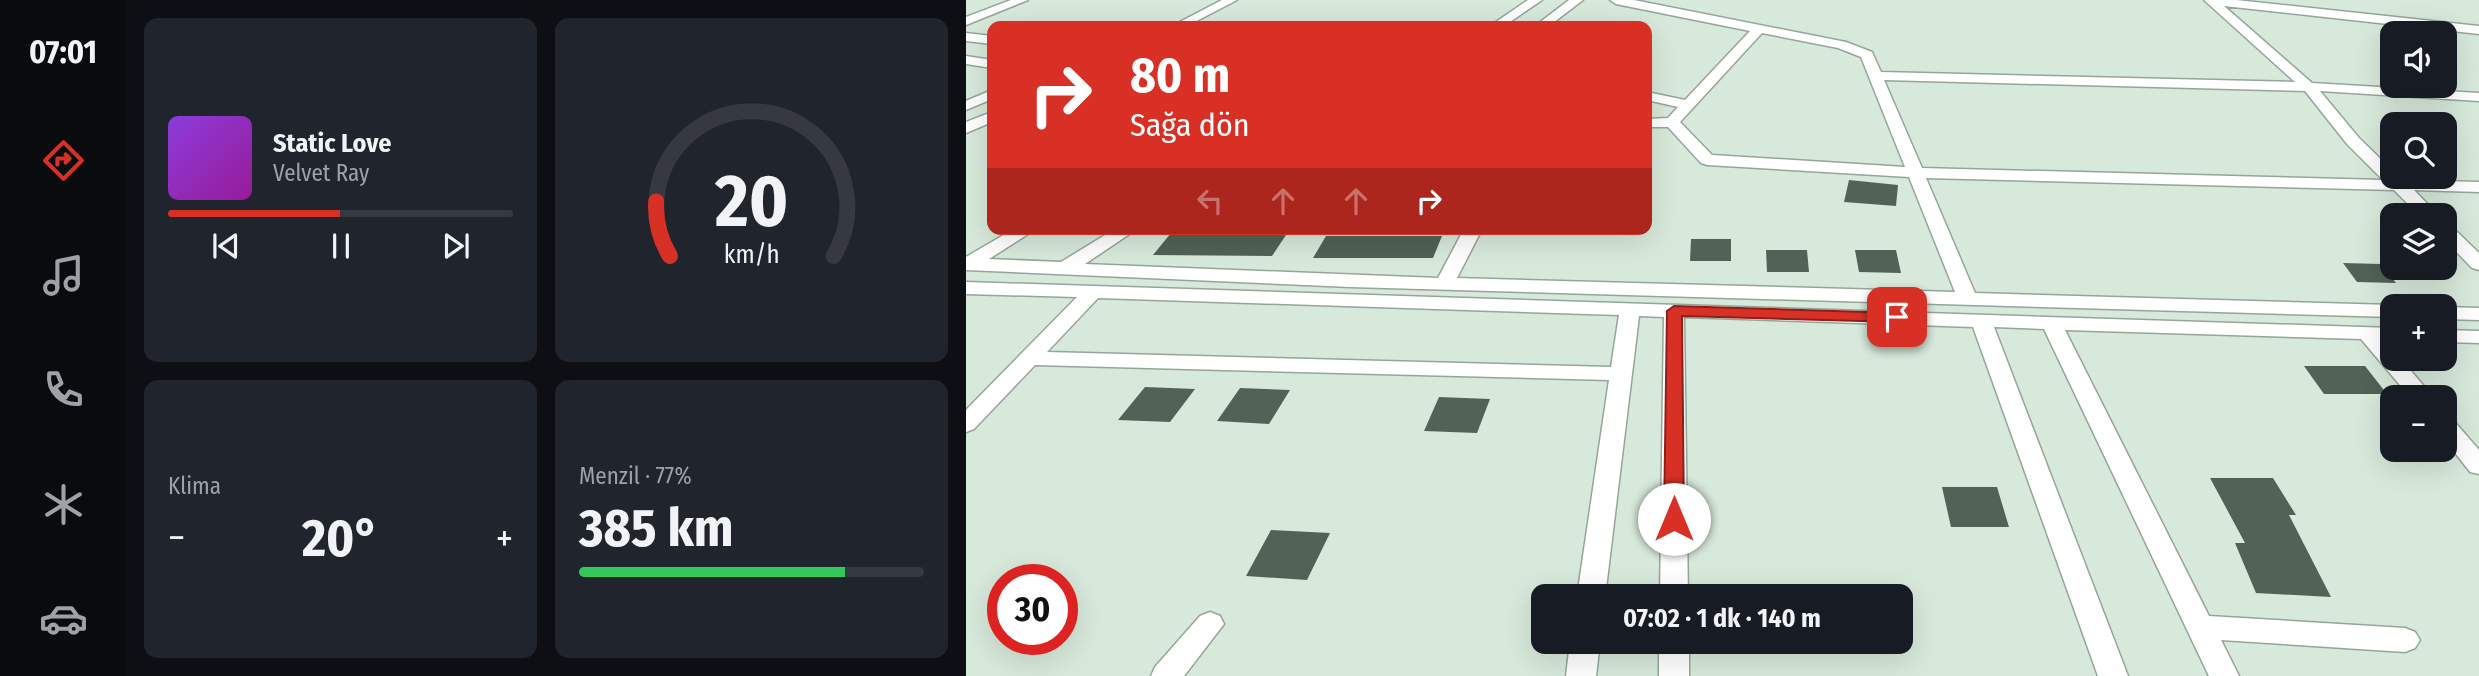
<!DOCTYPE html>
<html lang="tr">
<meta charset="utf-8">
<style>
body{margin:0;font-family:"Fira Sans Condensed",sans-serif;background:#20242c;color:#f1f3f6;height:100vh;display:flex;flex-direction:column;font-size:26px;white-space:nowrap}
*{box-sizing:border-box;margin:0}
p{font-size:23px;color:#9ea1a6}
.icon{flex:none;width:38px;height:38px;fill:none;stroke:currentColor;stroke-width:2;stroke-linecap:round;stroke-linejoin:round}
.map{position:relative;flex:1;overflow:hidden}
.details{display:flex;flex-direction:column;gap:18px;padding:18px;background:#0d0f14;width:840px}
.details>*{flex:none}
.top-card{position:absolute;left:21px;top:21px;width:665px;height:214px;border-radius:14px;box-shadow:0 7px 28px #0002;background:#d93025;color:#fff;overflow:hidden}
.tools{position:absolute;left:1414px;top:21px;display:grid;gap:14px}
.tools a{display:grid;place-items:center;width:77px;height:77px;border-radius:14px;background:#171b24;box-shadow:0 7px 28px #0002;font-size:35px}
.speed{position:absolute;left:21px;top:564px;display:flex;gap:14px;font-size:35px;font-weight:700;text-align:center}
.speed>*{display:grid;place-content:center;width:91px;height:91px;border-radius:50%;background:#171b24;box-shadow:0 7px 28px #0002;line-height:1}
.speed .limit{border:10px solid #d22;background:#fff;color:#111}
.pin{position:absolute;display:grid;place-items:center;width:60px;height:60px;color:#fff;margin:-30px;border-radius:14px;box-shadow:0 4px 10px #0006}
.me{position:absolute;width:77px;margin:-38px;rotate:0deg;stroke-linejoin:round;filter:drop-shadow(0 0 5px #0008)}
.turn{display:flex;align-items:center;gap:24px;height:147px;padding:0 28px;font-size:32px}
.turn .icon{width:91px;height:91px;stroke-width:2.5}
.turn b{display:block;font-size:49px;line-height:60px}
.lanes{display:flex;align-items:center;height:66px;padding:0 28px;background:#0003;justify-content:center;gap:35px;direction:ltr}
.lanes .off{opacity:.35}
.big{font-size:52px;font-weight:700;line-height:1.1}
.details .card{flex:1;display:flex;flex-direction:column;justify-content:center;gap:10px;min-width:0;padding:0 24px;border-radius:14px;background:#20242c}
.details .dial{align-items:center;gap:0}
.dial svg{height:182px;overflow:visible;fill:none;stroke:#363941;stroke-width:7;stroke-linecap:round;text-anchor:middle}
.dial text{fill:#f1f3f6;stroke:none}
.song{display:flex;align-items:center;gap:21px}
.cover{width:84px;height:84px;border-radius:10px;background:linear-gradient(135deg,hsl(270 70% 55%),hsl(300 70% 35%))}
.played{height:7px;border-radius:4px;background:linear-gradient(90deg,#d93025 50%,#363941 50%)}
.keys{display:flex;justify-content:space-around;direction:ltr}
.heat{display:flex;justify-content:space-between;align-items:center;font-size:38px;direction:ltr}
.charge{height:10px;border-radius:5px;background:linear-gradient(90deg,#34c759 77%,#363941 0)}
.details .tiles{flex:1;display:grid;gap:18px;grid-template-columns:repeat(2,1fr)}
.trip{position:absolute;left:565px;top:584px;width:382px;height:70px;border-radius:14px;background:#171b24;box-shadow:0 7px 28px #0002;font-weight:700;line-height:70px;text-align:center}
main{display:flex;flex:1;min-height:0}
.menu{display:flex;flex-direction:column;width:126px;justify-content:space-around;align-items:center;background:#090b0e;color:#9ea1a6}
.menu .icon{width:49px;height:49px}
.menu .active{color:#d93025}
.menu b{font-size:32px;color:#f1f3f6}
.map>svg:first-child{display:block}
.building{fill:#526256}
.lines{fill:none;stroke-linecap:round;stroke-linejoin:round}
.minor-casing{stroke:#95a699;stroke-width:3}
.minor{fill:#fff;fill-rule:evenodd}
.route{fill:#d93025;stroke:#8d1f18;stroke-width:2}
</style>
<main>
<nav class="menu">
<b>07:01</b>
<svg class="icon active" aria-label="directions" viewBox="0 0 24 24"><path d="M12 3l9 9-9 9-9-9zM9 14v-3h6M13 9l2 2-2 2"/></svg>
<svg class="icon" aria-label="music" viewBox="0 0 24 24"><path d="M9 18V5l10-2v13"/><circle cx="6" cy="18" r="3"/><circle cx="16" cy="16" r="3"/></svg>
<svg class="icon" aria-label="phone" viewBox="0 0 24 24"><path d="M5 4h4l2 5-3 2q2 4 5 5l2-3 5 2v4C11 20 4 13 5 4z"/></svg>
<svg class="icon" aria-label="climate" viewBox="0 0 24 24"><path d="M12 3v18M4 7l16 10M4 17L20 7"/></svg>
<svg class="icon" aria-label="car" viewBox="0 0 24 24"><path d="M5 17H2v-5l4-1 3-4h7l3 4 3 1v5h-3M9 17h6M6 11h13"/><circle cx="7" cy="17" r="2"/><circle cx="17" cy="17" r="2"/></svg>
</nav>
<section class="details">
<div class="tiles">
<div class="card">
<div class="song"><i class="cover"></i><div><b>Static Love</b><p>Velvet Ray</p></div></div>
<div class="played"></div>
<div class="keys"><svg class="icon" aria-label="previous" viewBox="0 0 24 24"><path d="M18 5L8 12l10 7zM5 5v14"/></svg><svg class="icon" aria-label="pause" viewBox="0 0 24 24"><path d="M8 5v14M16 5v14"/></svg><svg class="icon" aria-label="next" viewBox="0 0 24 24"><path d="M6 5l10 7-10 7zM19 5v14"/></svg></div>
</div>
<div class="card dial"><svg viewBox="0 0 100 80">
<path d="M14 69A42 42 0 1 1 86 69"/>
<path d="M14 69A42 42 0 0 1 8 45" stroke="#d93025"/>
<text x="50" y="56" font-size="32" font-weight="700">20</text>
<text x="50" y="72" font-size="11">km/h</text>
</svg></div>
<div class="card"><p>Klima</p>
<div class="heat"><a>−</a><b class="big">20°</b><a>+</a></div>
</div>
<div class="card"><p>Menzil · 77%</p><b class="big">385 km</b><div class="charge"></div></div>
</div>
</section>
<div class="map">
<svg width="1513" height="676" viewBox="0 0 1513 676">
<rect width="100%" height="100%" fill="#d7e9db"/>
<path class="building" d="M883 180 932 185 930 206 878 202Z
M205 233H247L245 235H320L306 256 187 255Z
M360 236H476L467 258H347Z
M725 239H765V261H724Z
M800 250H841L843 272H801Z
M889 250H930L935 273 893 272Z
M1377 263 1415 264 1430 283 1391 282Z
M1338 366H1399L1421 394H1358Z
M179 387 229 389 204 422 152 420Z
M274 388 324 390 303 424 251 421Z
M473 397 524 399 511 433 458 431Z
M1244 478H1307L1330 515H1323L1365 597 1290 593 1269 543H1279Z
M976 487H1031L1043 527H985Z
M305 530 364 533 341 580 280 576Z"/>
<g class="lines">
<g class="minor-casing">
<path id="minor" d="M45 0H62L0 25V17Z
M256 0H271L221 26H206Z
M562 0H576L538 26H524Z
M603 0H617L583 26H569Z
M644 0H668L880 42 906 52 915 72 1329 82 1238 0H1270L1513 26V34L1258 6 1346 83 1513 93V101L1354 91 1393 138 1426 170V177H1433L1437 180 1513 182V192L1448 190 1472 215H1453L1428 190 960 178 1009 293 1426 305 1431 306H1426V317L384 287 0 270V257L48 229H70L23 259 95 262 149 229H171L119 264 472 278 498 229H516L491 278 989 292 943 177 741 165 735 163 702 127H681V119L702 118 712 107 681 100V92L719 100 784 31 650 4ZM796 33 872 48 895 57 939 167 746 155 714 122ZM918 80 1339 91 1381 144 1417 180 956 168Z
M0 33 26 36V44L0 41Z
M0 56 26 60V68L0 64Z
M26 90V99L0 110V101Z
M26 112V122L0 133V122Z
M1479 225 1485 226 1513 253V270L1506 268 1479 240Z
M0 282 1426 328V340H1419L1426 349V359H1435L1467 397H1444L1395 339 1099 330 1243 616 1439 628 1449 632 1454 640 1449 648 1439 652 1255 640 1273 676H1243L1078 329 1028 327 1162 676H1132L1007 327 718 317 722 597H694L698 317 673 316 639 597H611L643 380 69 365 8 429 0 432V410L111 297 0 294ZM132 298 653 315 645 367 81 352Z
M1479 307 1513 308V320L1479 319Z
M1479 330 1513 331V343L1479 342Z
M1479 417 1487 420 1513 450V474L1504 472 1479 440Z
M244 612 254 616 258 624 218 676H185L189 667 234 616Z
M604 642H634L630 676H600Z
M693 642H723V676H693Z"/>
</g>
<use href="#minor" class="minor"/>
</g>
<path class="route" d="M708 306 931 313 939 317 931 322 716 316 718 519 715 524H701L698 519 701 311Z"/>
</svg>
<div class="tools">
<a><svg class="icon" aria-label="sound" viewBox="0 0 24 24"><path d="M4 9h4l5-4v14l-5-4H4zM17 9q2 3 0 6"/></svg></a>
<a><svg class="icon" aria-label="search" viewBox="0 0 24 24"><circle cx="10" cy="10" r="6"/><path d="M15 15l6 6"/></svg></a>
<a><svg class="icon" aria-label="layers" viewBox="0 0 24 24"><path d="M12 4l9 5-9 5-9-5zM3 14l9 5 9-5"/></svg></a>
<a>+</a>
<a>−</a>
</div>
<div class="speed"><div class="limit">30</div></div>
<div class="pin" style="left:931px;top:317px;background:#d93025"><svg class="icon" aria-label="arrive" viewBox="0 0 24 24"><path d="M6 21V4h12l-3 4 3 4H6"/></svg></div>
<svg class="me" style="left:708px;top:519px" viewBox="-20 -20 40 40"><circle r="19" fill="#fff"/><path d="M0-13L10 11 0 6-10 11z" fill="#d93025"/></svg>
<div class="trip">07:02 · 1 dk · 140 m</div>
<div class="top-card">
<div class="turn"><svg class="icon" aria-label="right" viewBox="0 0 24 24"><path d="M7 20v-9h11M14 6l5 5-5 5"/></svg><div><b>80 m</b>Sağa dön</div></div>
<div class="lanes"><svg class="icon off" aria-label="left" viewBox="0 0 24 24"><path d="M17 20v-9H6M10 6l-5 5 5 5"/></svg><svg class="icon off" aria-label="ahead" viewBox="0 0 24 24"><path d="M12 20V5M6 11l6-6 6 6"/></svg><svg class="icon off" aria-label="ahead" viewBox="0 0 24 24"><path d="M12 20V5M6 11l6-6 6 6"/></svg><svg class="icon" aria-label="right" viewBox="0 0 24 24"><path d="M7 20v-9h11M14 6l5 5-5 5"/></svg></div>
</div>
</div>
</main>
